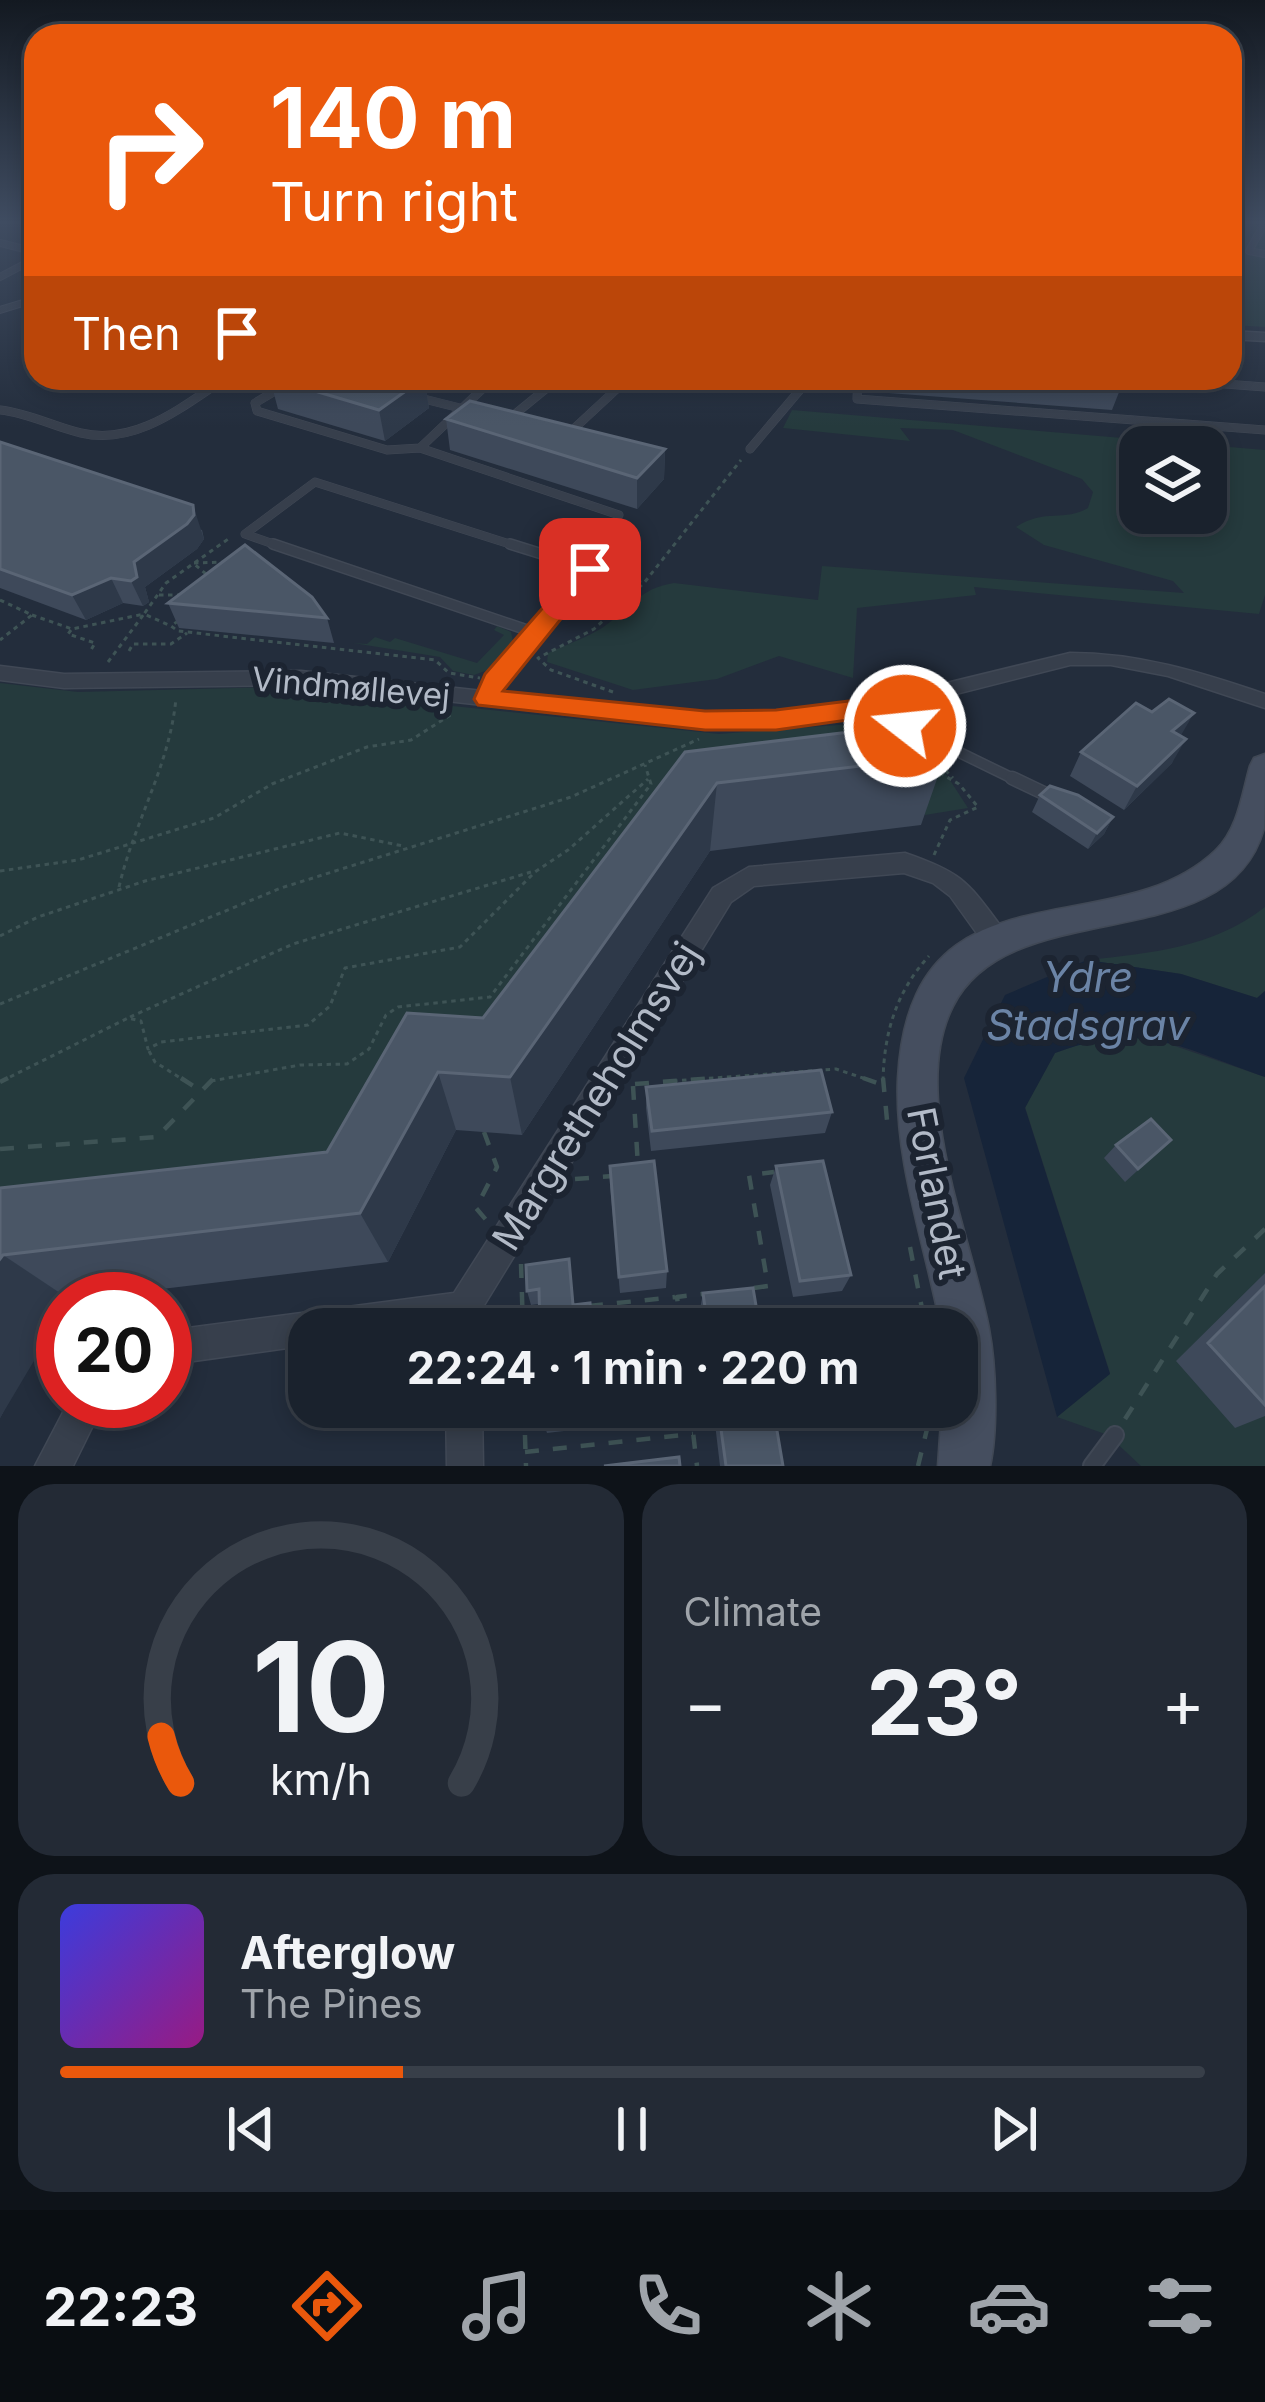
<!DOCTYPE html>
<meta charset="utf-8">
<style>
body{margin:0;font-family:Inter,sans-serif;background:#232a35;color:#f1f3f6;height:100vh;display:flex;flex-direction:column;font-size:45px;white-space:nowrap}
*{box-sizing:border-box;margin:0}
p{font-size:39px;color:#9fa4aa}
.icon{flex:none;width:66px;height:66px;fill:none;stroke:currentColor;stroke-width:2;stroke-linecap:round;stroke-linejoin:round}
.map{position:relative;height:1466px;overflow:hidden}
.side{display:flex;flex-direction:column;gap:18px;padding:18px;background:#0e1319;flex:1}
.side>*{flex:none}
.banner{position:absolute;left:24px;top:24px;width:1218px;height:366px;border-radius:36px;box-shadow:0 6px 18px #0003,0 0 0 3px #383f49;background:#ea580c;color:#fff;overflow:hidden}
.fabs{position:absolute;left:1119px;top:426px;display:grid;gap:24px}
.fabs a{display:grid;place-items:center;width:108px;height:108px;border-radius:24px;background:#1a222d;box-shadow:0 6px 18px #0003,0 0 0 3px #383f49;font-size:60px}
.speed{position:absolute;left:36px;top:1272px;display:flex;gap:24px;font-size:60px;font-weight:700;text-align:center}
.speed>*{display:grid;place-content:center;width:156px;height:156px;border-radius:50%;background:#1a222d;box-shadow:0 6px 18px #0003,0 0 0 3px #383f49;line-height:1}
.speed .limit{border:18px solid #d22;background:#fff;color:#111}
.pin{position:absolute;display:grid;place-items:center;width:102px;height:102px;color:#fff;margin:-51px;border-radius:24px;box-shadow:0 6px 18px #0006}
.me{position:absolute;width:132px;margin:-66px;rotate:286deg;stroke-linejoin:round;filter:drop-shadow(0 0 9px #0008)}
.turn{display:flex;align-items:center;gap:42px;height:252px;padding:0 48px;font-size:54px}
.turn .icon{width:156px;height:156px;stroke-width:2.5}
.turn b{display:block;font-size:84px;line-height:102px}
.then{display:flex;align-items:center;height:114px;padding:0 48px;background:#0003;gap:24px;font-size:45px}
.big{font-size:90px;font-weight:700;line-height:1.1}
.side .tile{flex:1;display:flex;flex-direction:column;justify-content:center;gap:18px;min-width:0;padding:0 42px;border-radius:36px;background:#232a35}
.side .dial{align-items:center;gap:0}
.dial svg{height:312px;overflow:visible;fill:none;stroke:#383f49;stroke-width:7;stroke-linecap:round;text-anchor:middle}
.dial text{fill:#f1f3f6;stroke:none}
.song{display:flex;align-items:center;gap:36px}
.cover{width:144px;height:144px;border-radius:18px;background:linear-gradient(135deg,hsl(240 70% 55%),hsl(310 70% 35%))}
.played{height:12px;border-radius:6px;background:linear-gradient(90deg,#ea580c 30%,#383f49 30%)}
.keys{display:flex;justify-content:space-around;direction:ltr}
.heat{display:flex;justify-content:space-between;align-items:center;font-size:66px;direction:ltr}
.side .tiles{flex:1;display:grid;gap:18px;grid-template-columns:1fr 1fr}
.tile:last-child{grid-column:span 2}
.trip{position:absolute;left:288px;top:1308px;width:690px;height:120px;border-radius:36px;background:#1a222d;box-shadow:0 6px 18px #0003,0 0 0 3px #383f49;font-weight:700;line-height:120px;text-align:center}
.dock{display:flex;height:192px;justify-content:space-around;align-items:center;background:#0a0e12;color:#9fa4aa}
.dock .icon{width:84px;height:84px}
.dock .current{color:#ea580c}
.dock b{font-size:54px;color:#f1f3f6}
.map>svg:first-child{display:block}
.green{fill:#253a3d;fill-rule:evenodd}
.water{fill:#162439}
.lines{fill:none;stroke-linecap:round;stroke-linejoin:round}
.lane-far4-casing{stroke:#404855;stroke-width:8}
.lane-far3-casing{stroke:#404855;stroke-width:9}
.lane-far2-casing{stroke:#404855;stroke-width:12}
.lane-far1-casing{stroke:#404855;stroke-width:15}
.lane-casing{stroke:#404855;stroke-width:20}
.street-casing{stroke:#404855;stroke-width:3}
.secondary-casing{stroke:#404855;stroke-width:3}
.path-far1{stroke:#3e5355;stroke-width:3;stroke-dasharray:4.5 4.5;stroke-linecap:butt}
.path{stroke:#3e5355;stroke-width:4.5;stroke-dasharray:14 14;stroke-linecap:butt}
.lane-far4{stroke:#373f4c;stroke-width:6}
.lane-far3{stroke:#373f4c;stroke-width:8}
.lane-far2{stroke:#373f4c;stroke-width:9}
.lane-far1{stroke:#373f4c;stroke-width:12}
.lane{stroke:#373f4c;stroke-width:16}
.street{fill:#373f4c;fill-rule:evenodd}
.secondary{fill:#454e5f;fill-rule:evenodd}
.wall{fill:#3e495a}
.shaded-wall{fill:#2e3949}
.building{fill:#4a5666;stroke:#5a6575;stroke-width:3}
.route{fill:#ea580c;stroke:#983908;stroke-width:3}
.labels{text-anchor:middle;stroke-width:12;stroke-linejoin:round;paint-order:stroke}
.street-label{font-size:33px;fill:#b2bac7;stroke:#1c2431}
.near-street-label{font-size:39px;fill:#b2bac7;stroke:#1c2431}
.near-water-label{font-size:42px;font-style:italic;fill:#6b84a6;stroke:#1c2431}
</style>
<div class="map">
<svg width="1265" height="1466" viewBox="0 0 1265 1466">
<rect width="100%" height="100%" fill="#232d3c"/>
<path class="green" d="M1230 221H1265V327L1230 325Z
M792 410 1265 450V595L1259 614 974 587 976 595 857 608 853 678 779 656 717 679 633 690 547 662 548 653C565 645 586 638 602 628 629 610 639 588 674 583L818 600 822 566 1184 593 1173 581 1044 545 1016 527C1045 508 1065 522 1088 508L1093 492 1082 479 953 430 900 428 910 441 783 428ZM1140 447H1206V513H1140Z
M497 626 511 632 513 641 488 670 474 675 453 671 440 657 353 643 367 644 375 637 390 642 395 638 477 663 504 635 494 630Z
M0 683 78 692 271 687 719 734 878 722 946 774 968 808 925 815 902 784 680 813 498 1069 426 1063 356 1194 0 1298Z
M1265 907V991L1257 998 1181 974 1087 960C1151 953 1213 948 1265 907Z
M1143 1035 1265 1077V1466H1141L1108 1435 1057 1417 1110 1373 1025 1107 1055 1053 1103 1036Z"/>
<path class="water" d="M1087 960 1181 974 1257 998 1265 991V1077C1180 1048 1146 1020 1055 1053L1025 1108 1110 1374 1057 1417 964 1078 1005 995Z"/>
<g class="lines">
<g class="lane-far4-casing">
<path id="lane-far4" d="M1264 224 1249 251 1265 254
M0 243 36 252
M0 277 36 258
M0 310 36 299"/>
</g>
<g class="lane-far3-casing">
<path id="lane-far3" d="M297 378 255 403 257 411 387 450 420 448
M494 378 420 448 619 515
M858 378 857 399 1265 430
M1145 378 1265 387
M416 397 460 408
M0 410C29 413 54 427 81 433 136 446 183 406 226 378
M509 419 553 383 537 378
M566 436 621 385
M750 449 810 378
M282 547 245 534 315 482 519 547"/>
</g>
<g class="lane-far2-casing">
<path id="lane-far2" d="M273 544 533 632
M487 699 494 680 590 569 510 544
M881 706 905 726 1018 781"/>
</g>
<g class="lane-far1-casing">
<path id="lane-far1" d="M1012 778 1052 797"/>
</g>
<g class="lane-casing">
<path id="lane" d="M1092 1466 1115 1435"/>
</g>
<g class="street-casing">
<path id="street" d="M1230 331 1265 333V341L1230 339Z
M1070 653C1139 653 1200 672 1265 694V708L1168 676 1111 665H1070L881 713 776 727H684L301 685 64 688 0 680V666L64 674 301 671 684 713H776L881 699Z
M905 853C966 874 968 883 1006 933L1010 941 1006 949 997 952 988 949 950 896 933 883 904 873 754 886 731 902 475 1320 430 1329H309V1345L165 1365V1331L454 1293 713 888 749 867Z
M69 1401H105L73 1466H35Z
M446 1407H482L483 1466H447Z"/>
</g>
<g class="secondary-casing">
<path id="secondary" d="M1265 754C1265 777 1265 806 1264 828 1228 961 1011 891 953 1006 908 1094 972 1238 989 1329 996 1365 998 1430 990 1466H938L942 1407H957V1329H941C926 1247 894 1162 898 1078 910 853 1113 949 1216 850 1238 829 1242 794 1250 766L1254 758Z"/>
</g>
<path class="path-far1" d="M602 572 644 583 741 460
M206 574 193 563 226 562
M159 595H179
M0 600 32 615 0 640
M32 615 72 629 144 614 166 583 231 537
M178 621 171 626 178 631 435 660 449 673 480 678
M71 630 68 634 95 643 91 650
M129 651 133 644H171L187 633
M108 662 144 614 171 626
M613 692 551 670 538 658 594 629 644 583
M939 764 953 778
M934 855 950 820 978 807 959 784 938 772
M0 871 78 860 214 818 272 784 367 747 411 740 452 714
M119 887C134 822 170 765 176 698
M0 936 38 917 145 881 340 833 403 846
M0 1004 281 888 571 797 699 739
M130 1017 293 944 531 872
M149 1051 155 1062 185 1081
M2 1081 128 1018 141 1021 148 1049 161 1042 308 1025 330 1006 345 968 460 947 535 872 568 850 648 779
M211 1081 300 1065 347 1064 369 1049 386 1015 398 1007 490 997 651 784 645 765
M673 1081 836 1069 872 1081
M883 1081C884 1033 896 992 929 956"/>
<path class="path" d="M181 1078 201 1091
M863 1078 880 1084
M883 1078 887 1120
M0 1082 8 1078
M635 1084 713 1078
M633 1086 638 1166
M484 1132 497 1167 476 1208 487 1221
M0 1149 157 1137 214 1078
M575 1179 613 1176
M910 1247 926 1329
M521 1264 523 1329
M754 1288 768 1286 749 1175 774 1172
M589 1306 675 1297
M523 1313 544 1311
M681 1329 677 1297 702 1294
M524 1407 526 1466
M690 1407 697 1466
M1125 1419 1217 1274 1265 1229
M525 1452 693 1434
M918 1466 929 1421"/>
<use href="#lane-far4" class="lane-far4"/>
<use href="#lane-far3" class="lane-far3"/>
<use href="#lane-far2" class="lane-far2"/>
<use href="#lane-far1" class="lane-far1"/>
<use href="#lane" class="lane"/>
<use href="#street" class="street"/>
<use href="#secondary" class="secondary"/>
</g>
<path class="wall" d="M424 378 429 408 385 441 278 409 270 379Z
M874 378H1121L1123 382 1112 410 875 392Z
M446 419 665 449 664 479 637 509 450 450Z
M0 442 202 530 204 539 197 549 145 587 149 602 143 606 123 603 86 620 0 588Z
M168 603 327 618 334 643 179 628Z
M1181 736 1172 763 1124 810 1070 776 1081 752Z
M685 752 945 756 921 825 710 851 522 1135 456 1130 388 1262 78 1299H63L0 1418V1188L327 1152 483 1018Z
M1040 795 1113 817 1104 834 1088 849 1032 812Z
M646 1087 832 1112 825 1133 651 1151 646 1108Z
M1171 1140 1125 1182 1104 1158 1116 1145Z
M776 1166 851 1275 842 1291 793 1297 770 1185Z
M610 1185 667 1271 666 1288 620 1293Z
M569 1259 574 1305 592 1329 539 1304 531 1305 527 1291Z
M1265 1273V1416L1235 1428 1176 1361Z
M703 1293 760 1329H703L700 1309Z
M597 1407 598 1427 547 1433 544 1424Z
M713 1407H773L783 1466H720Z"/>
<path class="shaded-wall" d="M424 378 429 408 385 441 379 410Z
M665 449 664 479 637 509V478Z
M193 505 204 539 197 549 145 587 149 602 143 606 131 581 134 562Z
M111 578 123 603 86 620 72 595Z
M1194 713 1180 737 1172 731Z
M1186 739 1172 763 1124 810 1137 786Z
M717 783 710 851 522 1135 510 1077Z
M1113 817 1104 834 1088 849 1097 833Z
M438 1072 456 1130 388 1262 360 1213Z
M3 1255 69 1299H63V1312L0 1418V1259Z"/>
<path class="building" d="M271 378H424L379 410Z
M1070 378H1121L1123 382Z
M470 401 665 449 637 478 446 419Z
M0 442 193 505 194 515 187 524 134 562 137 577 131 581 111 578 72 595 0 569Z
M245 545 312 597 327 618 168 603Z
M1169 699 1194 713 1172 731 1186 739 1137 786 1081 752 1136 703 1152 712Z
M915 724 945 756 717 783 510 1077 438 1072 360 1213 3 1255 0 1259V1188L327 1152 407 1013 483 1018 685 752Z
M1050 786 1078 795 1113 817 1097 833 1040 795Z
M821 1070 832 1112 652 1131 646 1087Z
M1151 1119 1171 1140 1138 1169 1116 1145Z
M654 1161 667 1271 619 1277 610 1166Z
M823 1161 851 1275 800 1281 776 1166Z
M569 1259 573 1305 590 1303 592 1329H540L539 1289 527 1291 526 1265Z
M1265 1286V1405L1208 1343Z
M753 1288 760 1329H708L703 1293Z
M543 1407H596L597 1417 544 1424Z
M718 1407H773L783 1466H726Z
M679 1457 680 1466H604Z"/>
<linearGradient id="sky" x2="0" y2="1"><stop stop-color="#131921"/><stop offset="0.52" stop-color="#3f4c61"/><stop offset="1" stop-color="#3f4c61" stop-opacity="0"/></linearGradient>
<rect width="1265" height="427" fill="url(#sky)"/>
<path class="route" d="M590 562 601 569 503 691 705 711 776 710 881 697 890 699 918 726 905 735 876 716 776 730H705L478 705 474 699 485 674 581 564Z"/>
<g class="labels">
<g class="street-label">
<text transform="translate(351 687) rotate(5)" y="12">Vindmøllevej</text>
</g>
<g class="near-street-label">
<text transform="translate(596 1096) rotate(-58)" y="14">Margretheholmsvej</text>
<text transform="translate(937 1193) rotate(79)" y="14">Forlandet</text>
</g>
<g class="near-water-label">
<text x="1088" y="992">Ydre<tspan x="1088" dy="48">Stadsgrav</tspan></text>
</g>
</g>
</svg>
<div class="fabs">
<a><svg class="icon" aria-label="layers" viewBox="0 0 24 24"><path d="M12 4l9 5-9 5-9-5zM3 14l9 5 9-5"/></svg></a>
</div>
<div class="speed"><div class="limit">20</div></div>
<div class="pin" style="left:590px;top:569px;background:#d93025"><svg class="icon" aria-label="arrive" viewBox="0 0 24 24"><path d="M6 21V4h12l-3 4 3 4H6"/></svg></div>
<svg class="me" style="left:905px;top:726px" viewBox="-20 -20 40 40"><circle r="17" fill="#ea580c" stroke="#fff" stroke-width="3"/><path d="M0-11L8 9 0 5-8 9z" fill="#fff"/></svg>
<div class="trip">22:24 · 1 min · 220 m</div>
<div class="banner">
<div class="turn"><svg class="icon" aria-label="right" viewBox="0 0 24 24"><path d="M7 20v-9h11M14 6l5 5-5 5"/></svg><div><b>140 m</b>Turn right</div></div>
<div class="then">Then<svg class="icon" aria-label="arrive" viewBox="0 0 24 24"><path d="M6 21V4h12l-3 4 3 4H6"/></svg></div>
</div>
</div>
<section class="side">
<div class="tiles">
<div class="tile dial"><svg viewBox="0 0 100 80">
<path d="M14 69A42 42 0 1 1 86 69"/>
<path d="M14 69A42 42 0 0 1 9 57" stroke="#ea580c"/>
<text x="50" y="56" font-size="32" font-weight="700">10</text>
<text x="50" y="72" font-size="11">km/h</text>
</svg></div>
<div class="tile"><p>Climate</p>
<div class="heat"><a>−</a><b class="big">23°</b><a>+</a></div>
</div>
<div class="tile">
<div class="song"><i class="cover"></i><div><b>Afterglow</b><p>The Pines</p></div></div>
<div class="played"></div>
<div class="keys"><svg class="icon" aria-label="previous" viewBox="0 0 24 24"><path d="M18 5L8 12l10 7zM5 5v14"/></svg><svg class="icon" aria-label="pause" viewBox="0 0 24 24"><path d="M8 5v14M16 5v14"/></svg><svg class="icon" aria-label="next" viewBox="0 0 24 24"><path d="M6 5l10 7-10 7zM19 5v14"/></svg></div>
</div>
</div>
</section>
<nav class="dock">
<b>22:23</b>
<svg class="icon current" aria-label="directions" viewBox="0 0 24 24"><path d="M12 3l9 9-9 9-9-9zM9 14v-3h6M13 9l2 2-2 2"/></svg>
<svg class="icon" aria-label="music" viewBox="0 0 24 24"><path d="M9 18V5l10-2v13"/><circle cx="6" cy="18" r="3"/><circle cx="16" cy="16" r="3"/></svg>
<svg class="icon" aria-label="phone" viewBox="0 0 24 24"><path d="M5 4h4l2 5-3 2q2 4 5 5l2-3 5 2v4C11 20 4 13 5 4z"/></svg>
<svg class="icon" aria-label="climate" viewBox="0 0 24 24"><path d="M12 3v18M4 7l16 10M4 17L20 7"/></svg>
<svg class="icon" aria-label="car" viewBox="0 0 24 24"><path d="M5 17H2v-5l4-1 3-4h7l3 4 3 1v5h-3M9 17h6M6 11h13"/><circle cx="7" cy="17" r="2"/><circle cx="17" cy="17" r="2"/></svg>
<svg class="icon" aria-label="filters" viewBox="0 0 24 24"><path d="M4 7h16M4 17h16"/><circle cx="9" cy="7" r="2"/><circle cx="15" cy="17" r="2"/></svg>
</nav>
